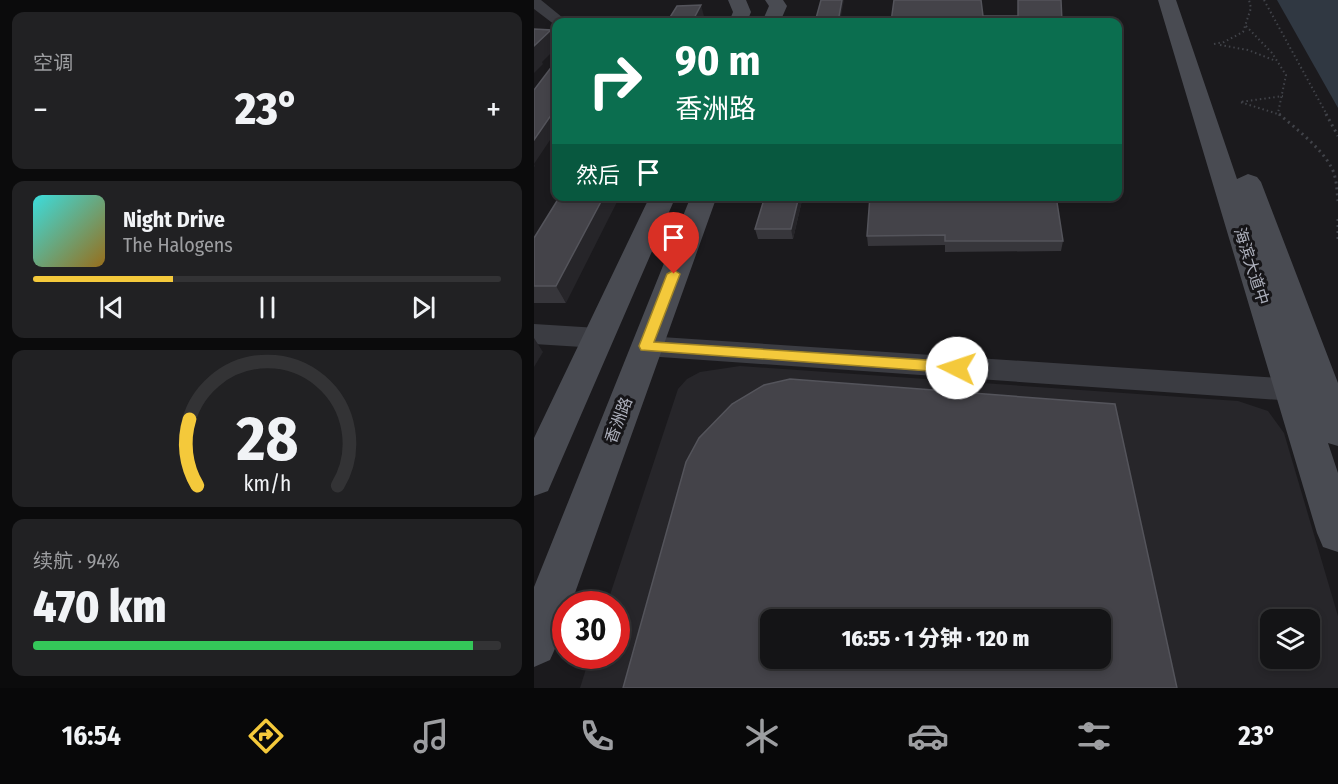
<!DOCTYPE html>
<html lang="zh">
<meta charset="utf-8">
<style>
body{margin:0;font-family:"Fira Sans Condensed","Noto Sans SC",sans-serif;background:#212123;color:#f1f3f6;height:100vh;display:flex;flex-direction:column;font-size:22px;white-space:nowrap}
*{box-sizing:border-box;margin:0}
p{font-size:20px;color:#9d9ea1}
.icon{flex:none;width:33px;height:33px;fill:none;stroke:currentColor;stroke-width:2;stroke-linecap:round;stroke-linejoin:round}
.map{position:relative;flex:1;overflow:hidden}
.drawer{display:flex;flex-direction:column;gap:12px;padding:12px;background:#0b0b0c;width:534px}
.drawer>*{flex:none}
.guide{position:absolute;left:18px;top:18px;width:570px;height:183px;border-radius:12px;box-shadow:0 3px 9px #0003,0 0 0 2px #333335;background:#0b6e4f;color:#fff;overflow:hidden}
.controls{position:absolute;left:726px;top:609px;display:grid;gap:12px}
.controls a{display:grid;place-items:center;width:60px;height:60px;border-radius:12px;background:#141416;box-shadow:0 3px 9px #0003,0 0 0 2px #333335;font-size:30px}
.speed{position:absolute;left:18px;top:591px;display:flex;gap:12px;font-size:30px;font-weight:700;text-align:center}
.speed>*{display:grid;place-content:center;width:78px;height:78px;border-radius:50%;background:#141416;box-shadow:0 3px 9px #0003,0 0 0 2px #333335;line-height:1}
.speed .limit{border:9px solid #d22;background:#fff;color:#111}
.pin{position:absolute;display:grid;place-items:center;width:51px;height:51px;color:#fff;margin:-62px -26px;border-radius:50% 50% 50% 0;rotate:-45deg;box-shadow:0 0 6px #0007}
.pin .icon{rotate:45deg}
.me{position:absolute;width:66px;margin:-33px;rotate:274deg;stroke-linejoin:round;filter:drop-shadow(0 0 4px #0008)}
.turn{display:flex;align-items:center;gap:21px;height:126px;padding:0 24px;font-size:27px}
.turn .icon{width:78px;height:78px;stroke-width:2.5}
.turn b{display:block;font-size:42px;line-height:51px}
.then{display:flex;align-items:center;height:57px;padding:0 24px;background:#0003;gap:12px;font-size:22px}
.big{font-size:45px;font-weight:800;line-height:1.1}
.drawer .card{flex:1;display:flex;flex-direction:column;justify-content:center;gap:9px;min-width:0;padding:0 21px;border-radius:12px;background:#212123}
.drawer .dial{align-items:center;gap:0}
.dial svg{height:156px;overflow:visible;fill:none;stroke:#333335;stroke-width:7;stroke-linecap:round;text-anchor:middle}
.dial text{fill:#f1f3f6;stroke:none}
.song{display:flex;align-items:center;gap:18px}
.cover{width:72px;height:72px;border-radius:9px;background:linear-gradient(135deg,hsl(180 70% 55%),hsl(40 70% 35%))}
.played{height:6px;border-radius:3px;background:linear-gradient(90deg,#f4c93b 30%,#333335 30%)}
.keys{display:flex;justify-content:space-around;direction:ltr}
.heat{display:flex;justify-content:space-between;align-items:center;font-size:33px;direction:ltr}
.charge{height:9px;border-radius:4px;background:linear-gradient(90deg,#34c759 94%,#333335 0)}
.trip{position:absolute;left:226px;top:609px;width:351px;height:60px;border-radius:12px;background:#141416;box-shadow:0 3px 9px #0003,0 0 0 2px #333335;font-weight:800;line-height:60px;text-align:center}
.dock{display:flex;height:96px;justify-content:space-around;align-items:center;background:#080809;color:#9d9ea1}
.dock .icon{width:42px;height:42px}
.dock .current{color:#f4c93b}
.dock b{font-size:27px;color:#f1f3f6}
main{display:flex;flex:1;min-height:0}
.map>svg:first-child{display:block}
.built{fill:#27262a;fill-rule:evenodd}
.water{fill:#303842}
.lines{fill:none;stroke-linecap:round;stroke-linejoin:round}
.path-far1{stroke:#414349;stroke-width:2;stroke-dasharray:1.5 3;stroke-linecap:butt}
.path{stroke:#414349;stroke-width:3;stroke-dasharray:2 4;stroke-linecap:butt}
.minor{fill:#3b3c42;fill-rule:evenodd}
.secondary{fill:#494b52;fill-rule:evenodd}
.wall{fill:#37363b}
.shaded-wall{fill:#262529}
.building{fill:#444349;stroke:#54545b;stroke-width:1.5;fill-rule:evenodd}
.route{fill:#f4c93b;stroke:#9f8326;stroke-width:1.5}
.labels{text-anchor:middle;stroke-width:6;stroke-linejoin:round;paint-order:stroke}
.street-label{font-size:16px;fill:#adb0bc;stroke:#161518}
</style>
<main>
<section class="drawer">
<div class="card"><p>空调</p>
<div class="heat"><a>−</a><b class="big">23°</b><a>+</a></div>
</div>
<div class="card">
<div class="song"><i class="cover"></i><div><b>Night Drive</b><p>The Halogens</p></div></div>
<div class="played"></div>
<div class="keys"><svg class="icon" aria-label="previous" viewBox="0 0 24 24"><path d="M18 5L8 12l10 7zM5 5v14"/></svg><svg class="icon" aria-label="pause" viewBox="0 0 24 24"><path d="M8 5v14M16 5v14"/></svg><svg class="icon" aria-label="next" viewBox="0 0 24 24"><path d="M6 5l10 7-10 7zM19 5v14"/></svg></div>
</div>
<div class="card dial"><svg viewBox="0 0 100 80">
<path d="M14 69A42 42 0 1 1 86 69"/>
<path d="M14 69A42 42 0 0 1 10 35" stroke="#f4c93b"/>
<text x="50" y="56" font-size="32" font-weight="700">28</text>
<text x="50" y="72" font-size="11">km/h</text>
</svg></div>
<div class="card"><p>续航 · 94%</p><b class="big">470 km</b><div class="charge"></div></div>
</section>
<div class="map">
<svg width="804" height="688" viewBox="0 0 804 688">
<rect width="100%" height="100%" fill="#1b1a1d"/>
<path class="built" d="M206 366 704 401 734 411 750 433 804 616V688H46L56 656H82V604H73L144 389 153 379 166 372ZM237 620H567V658H237ZM736 620H776V658H736Z"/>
<path class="water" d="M743 0H804V108Z"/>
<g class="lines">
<path class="path-far1" d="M730 0 793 115
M712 26 738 53 752 75 744 113
M680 44 690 42 709 32 717 8 715 0
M686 45 714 50 742 61
M747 115 706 102 749 96"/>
<path class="path" d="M745 114C762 129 796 154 801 177 803 185 803 193 804 201
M792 114 804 136
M804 219V240"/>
<path class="minor" d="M0 0H7L34 22H22V26L21 25 0 9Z
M0 324 64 328 73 331 77 338 73 345 64 348 0 344Z
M112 336 775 380 785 383 789 391 785 399 775 402 112 356 102 353 98 346 102 339Z"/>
<path class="secondary" d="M194 0H212L217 12 213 22H195L199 12Z
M231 0H249L253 6 246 22H228L235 6Z
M624 0H642L703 179 714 174 723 177 727 182 804 383V446L794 443 804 473V552L789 547 783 533Z
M116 196H142L14 491 0 496V438Z
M157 196H183L37 604H32C32 625 24 642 16 660L0 667V587Z"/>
</g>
<path class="wall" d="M231 196H269L259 239H224L221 229Z
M336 196 529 241 527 251 411 252V245L334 246 333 236Z
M0 238 32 303H0Z"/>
<path class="shaded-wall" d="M308 0H310L306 22H304Z
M167 5 171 20 169 22H158Z
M17 30 22 43V48L8 62 9 64 0 73V46Z
M22 108V131L0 164 1 166 0 167V140Z
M70 196H86L32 303 22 286Z
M265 196H269L259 239 257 229Z
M0 338 9 352 0 367Z"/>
<path class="building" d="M287 0H308L304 22H281Z
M360 0H447L449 16H484V0H527L528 22H357Z
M167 5 158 22H133L143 6Z
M0 29 17 30 0 46Z
M22 61V108L0 140V90Z
M26 196H70L22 286H0V238Z
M231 196H265L257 229H221Z
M336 196H522L529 241H411V235L333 236Z
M256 379 581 404 643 688H89L152 462 165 438 198 404 230 385ZM237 620H567V658H237Z"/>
<path class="route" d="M140 270 146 274 120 342 423 362 430 368 423 373 107 350 105 346 133 274Z"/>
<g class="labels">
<g class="street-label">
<text transform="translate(718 266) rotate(72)" y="6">海滨大道中</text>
<text transform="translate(84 420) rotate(-69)" y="6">香洲路</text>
</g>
</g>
</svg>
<div class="controls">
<a><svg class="icon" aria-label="layers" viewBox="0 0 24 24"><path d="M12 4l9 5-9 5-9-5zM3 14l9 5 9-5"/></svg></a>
</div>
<div class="speed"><div class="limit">30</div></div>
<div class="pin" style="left:140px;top:274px;background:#d93025"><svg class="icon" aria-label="arrive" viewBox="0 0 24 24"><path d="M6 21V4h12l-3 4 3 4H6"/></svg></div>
<svg class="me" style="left:423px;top:368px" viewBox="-20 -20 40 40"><circle r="19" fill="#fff"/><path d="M0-13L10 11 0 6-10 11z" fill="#f4c93b"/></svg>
<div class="trip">16:55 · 1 分钟 · 120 m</div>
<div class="guide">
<div class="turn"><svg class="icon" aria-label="right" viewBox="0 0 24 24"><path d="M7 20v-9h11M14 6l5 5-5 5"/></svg><div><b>90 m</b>香洲路</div></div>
<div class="then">然后<svg class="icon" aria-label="arrive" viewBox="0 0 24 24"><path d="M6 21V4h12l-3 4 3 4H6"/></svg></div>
</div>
</div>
</main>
<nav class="dock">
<b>16:54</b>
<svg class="icon current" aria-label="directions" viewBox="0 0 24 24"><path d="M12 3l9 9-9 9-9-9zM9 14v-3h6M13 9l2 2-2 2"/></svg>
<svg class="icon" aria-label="music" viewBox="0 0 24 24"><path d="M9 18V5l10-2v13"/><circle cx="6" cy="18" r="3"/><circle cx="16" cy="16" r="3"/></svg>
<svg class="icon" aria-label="phone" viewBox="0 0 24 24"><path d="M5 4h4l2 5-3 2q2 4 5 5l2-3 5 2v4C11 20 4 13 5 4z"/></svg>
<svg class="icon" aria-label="climate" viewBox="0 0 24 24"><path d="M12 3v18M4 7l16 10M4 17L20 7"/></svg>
<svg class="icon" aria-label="car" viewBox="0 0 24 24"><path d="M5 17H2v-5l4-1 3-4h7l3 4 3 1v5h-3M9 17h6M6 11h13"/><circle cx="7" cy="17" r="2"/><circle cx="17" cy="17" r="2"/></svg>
<svg class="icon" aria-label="filters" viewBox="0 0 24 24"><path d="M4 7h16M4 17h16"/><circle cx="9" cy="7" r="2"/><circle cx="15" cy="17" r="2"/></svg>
<b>23°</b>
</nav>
